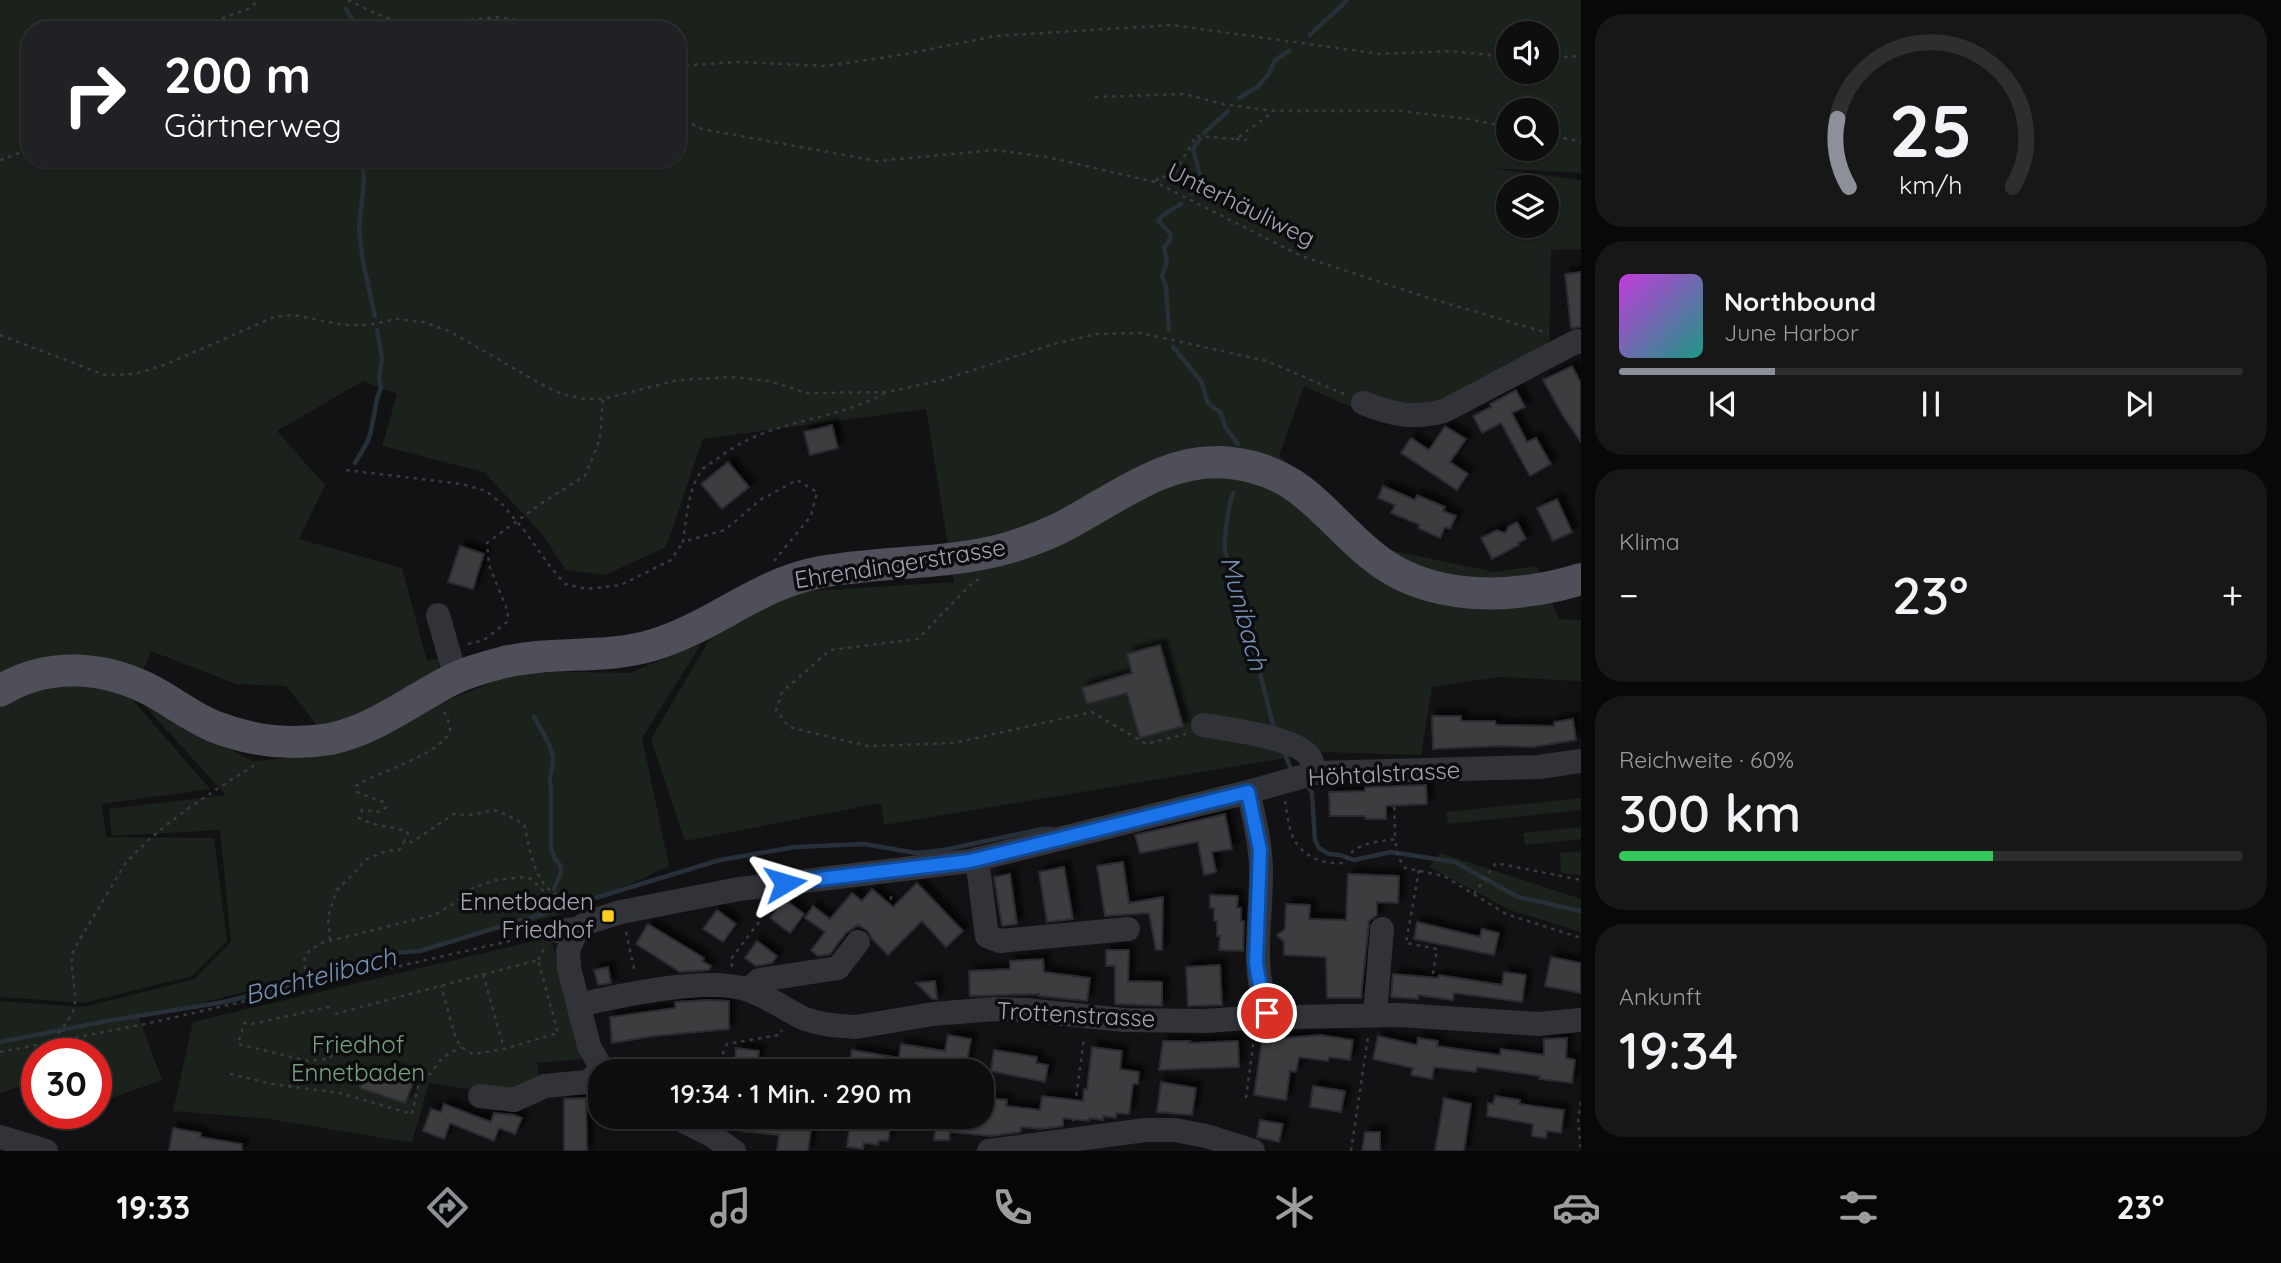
<!DOCTYPE html>
<html lang="de">
<meta charset="utf-8">
<style>
body{margin:0;font-family:Quicksand,sans-serif;background:#171718;color:#f1f3f6;height:100vh;display:flex;flex-direction:column;font-size:26px;white-space:nowrap}
*{box-sizing:border-box;margin:0}
p{font-size:23px;color:#9b9c9e}
.icon{flex:none;width:38px;height:38px;fill:none;stroke:currentColor;stroke-width:2;stroke-linecap:round;stroke-linejoin:round}
.map{position:relative;flex:1;overflow:hidden}
.side{display:flex;flex-direction:column;gap:14px;padding:14px;background:#080808;width:700px}
.side>*{flex:none}
.guide{position:absolute;left:21px;top:21px;width:665px;height:147px;border-radius:28px;box-shadow:0 2px 5px #0004,0 0 0 2px #2e2e2f;background:#202124;color:#fff;overflow:hidden}
.tools{position:absolute;left:1496px;top:21px;display:grid;gap:14px}
.tools a{display:grid;place-items:center;width:63px;height:63px;border-radius:50%;background:#0e0e0f;box-shadow:0 2px 5px #0004,0 0 0 2px #2e2e2f;font-size:35px}
.speed{position:absolute;left:21px;top:1038px;display:flex;gap:14px;font-size:35px;font-weight:700;text-align:center}
.speed>*{display:grid;place-content:center;width:91px;height:91px;border-radius:50%;background:#0e0e0f;box-shadow:0 2px 5px #0004,0 0 0 2px #2e2e2f;line-height:1}
.speed .limit{border:10px solid #d22;background:#fff;color:#111}
.pin{position:absolute;display:grid;place-items:center;width:60px;height:60px;color:#fff;margin:-30px;border:4px solid #fff;border-radius:50%;box-shadow:0 2px 7px #0007}
.me{position:absolute;width:77px;margin:-38px;rotate:83deg;stroke-linejoin:round;filter:drop-shadow(0 0 5px #0008)}
.turn{display:flex;align-items:center;gap:24px;height:147px;padding:0 28px;font-size:32px}
.turn .icon{width:91px;height:91px;stroke-width:2.5}
.turn b{display:block;font-size:49px;line-height:60px}
.big{font-size:52px;font-weight:600;line-height:1.1}
.side .card{flex:1;display:flex;flex-direction:column;justify-content:center;gap:10px;min-width:0;padding:0 24px;border-radius:28px;background:#171718}
.side .dial{align-items:center;gap:0}
.dial svg{height:182px;overflow:visible;fill:none;stroke:#2e2e2f;stroke-width:7;stroke-linecap:round;text-anchor:middle}
.dial text{fill:#f1f3f6;stroke:none}
.song{display:flex;align-items:center;gap:21px}
.cover{width:84px;height:84px;border-radius:10px;background:linear-gradient(135deg,hsl(290 70% 55%),hsl(170 70% 35%))}
.played{height:7px;border-radius:4px;background:linear-gradient(90deg,#8c9099 25%,#2e2e2f 25%)}
.keys{display:flex;justify-content:space-around;direction:ltr}
.heat{display:flex;justify-content:space-between;align-items:center;font-size:38px;direction:ltr}
.charge{height:10px;border-radius:5px;background:linear-gradient(90deg,#34c759 60%,#2e2e2f 0)}
.trip{position:absolute;left:588px;top:1059px;width:406px;height:70px;border-radius:28px;background:#0e0e0f;box-shadow:0 2px 5px #0004,0 0 0 2px #2e2e2f;font-weight:600;line-height:70px;text-align:center}
.dock{display:flex;height:112px;justify-content:space-around;align-items:center;background:#060606;color:#9b9c9e}
.dock .icon{width:49px;height:49px}
.dock .selected{color:#8c9099}
.dock b{font-size:32px;color:#f1f3f6}
main{display:flex;flex:1;min-height:0}
.map>svg:first-child{display:block}
.green{fill:#1a221b;fill-rule:evenodd}
.lines{fill:none;stroke-linecap:round;stroke-linejoin:round}
.stream{stroke:#272f38;stroke-width:4.5}
.building{fill:#3c3c41;stroke:#2c2c30;stroke-width:2;filter:url(#shadow)}
.path{stroke:#383a40;stroke-width:2.5;stroke-dasharray:3.5 5;stroke-linecap:butt}
.minor{stroke:#323339;stroke-width:24}
.major{stroke:#4e4f58;stroke-width:32}
.route-casing{stroke:#114b97;stroke-width:18}
.route{stroke:#1a73e8;stroke-width:12}
.poi-dot{fill:#ffcd1e;stroke:#0d0d0f;stroke-width:2.5}
.labels{text-anchor:middle;stroke-width:7;stroke-linejoin:round;paint-order:stroke}
.street-label{font-size:24px;fill:#a2a6b5;stroke:#0d0d0f}
.poi-label{font-size:24px;fill:#a2a6b5;stroke:#0d0d0f;text-anchor:end}
.park-label{font-size:24px;fill:#77a27f;stroke:#0d0d0f}
.water-label{font-size:26px;font-style:italic;fill:#7590b4;stroke:#0d0d0f}
</style>
<main>
<div class="map">
<svg width="1581" height="1151" viewBox="0 0 1581 1151">
<defs>
<filter id="shadow"><feDropShadow dx="6" dy="-6" stdDeviation="2" flood-color="#0009"/></filter>
</defs>
<rect width="100%" height="100%" fill="#121214"/>
<path class="green" d="M0 0H1581V173L1491 168 1581 180V249L1551 250 1549 364 1386 423 1304 386 1279 456 1389 550 1494 572 1537 566 1559 619 1581 620V681L1498 677 1432 687 1421 755 1321 752 884 825 881 803 685 841 651 739 715 630 795 592 954 582 926 409 703 439 666 547 605 575 566 570 542 534 484 472 382 446 397 394 363 381 277 431 325 485 299 539 402 568 427 661 440 658 438 671 372 711 318 727 286 686 236 684 151 651 131 698 210 789 102 804 106 837 214 838 227 941 192 976 84 1003 0 997ZM30 30H677V159H30ZM1508 33H1547V72H1508ZM1508 110H1547V149H1508ZM1508 187H1547V226H1508Z
M701 644 642 738 669 866 571 912 139 1018 162 1080 98 1103 96 1054H37V1081L0 1093V1001L83 1007 194 979 231 942 220 830 112 836 109 809 226 795 143 704 253 761 311 756 520 671 629 673Z
M1581 798V810L1448 824 1446 812Z
M1581 827V839L1525 845 1523 833Z
M1581 851V875L1561 873 1560 853Z
M1440 853 1581 899V932L1510 910 1429 867Z
M551 937 581 1059 537 1063 540 1084 506 1095 429 1083 412 1143 268 1119 173 1111 193 1022Z"/>
<g class="lines">
<path class="stream" d="M346 9 358 30
M1310 35C1321 23 1335 13 1347 0
M1239 98 1257 87 1268 75 1275 60 1289 51
M1204 133 1228 111
M362 159 364 182 359 228 363 262 375 316
M1192 193 1202 182 1193 149 1200 139
M1169 330 1166 287 1162 276 1167 262 1164 247 1169 242 1171 234 1158 221 1163 215 1181 204
M1173 347 1201 381 1208 403 1221 413 1225 427 1238 444
M355 463 368 441 371 431 377 399 381 387 379 378 382 358 377 330
M1233 493C1229 504 1222 545 1226 555 1230 564 1234 572 1237 581L1274 729
M534 717C541 730 551 744 553 759 554 769 547 776 551 786V848L555 859 560 865 561 872 554 889
M1284 752 1291 769
M1307 785 1312 793 1315 840 1319 848 1329 854 1340 855 1354 860 1391 852 1455 862 1518 897 1581 911
M0 1042 107 1021 224 1002 317 979 379 954 420 951 720 860 795 847 864 844 916 853 944 850 1042 829H1052"/>
</g>
<path class="building" d="M1581 272V327L1571 328 1565 274Z
M1572 366 1581 383V442L1563 416 1543 380Z
M1516 390 1525 407 1512 413 1527 442 1536 438 1551 464 1530 476 1501 423 1482 433 1473 416 1491 407 1490 404Z
M832 425 838 448 810 455 804 432Z
M1445 426 1466 439 1450 462 1468 474 1457 490 1401 453 1411 438 1429 450Z
M728 462 749 487 722 509 701 484Z
M1383 486 1415 500 1417 495 1445 507 1443 511 1456 516 1450 529 1445 527 1440 538 1418 528 1420 525 1391 513 1395 505 1378 498Z
M1557 499 1572 532 1553 541 1537 508Z
M1517 522 1526 539 1518 543 1519 545 1492 559 1481 538 1497 530 1505 533 1509 526Z
M460 546 484 554 473 589 448 582Z
M1160 645 1183 726 1140 738 1127 693 1087 704 1082 688 1132 673 1127 654Z
M1432 716H1461V721H1495L1496 725 1554 726V722L1573 719 1576 740 1533 747 1500 746 1433 749Z
M1426 785 1427 804 1386 806V819H1365V816H1330L1329 792 1365 791V787Z
M1225 814 1232 849 1212 852 1216 872 1204 875 1198 842 1140 853 1135 835Z
M1123 862 1129 903 1163 897 1162 950H1156L1149 913 1105 916 1097 866Z
M1064 867 1073 919 1047 922 1039 872Z
M1010 874 1017 924 1002 926 994 877Z
M1348 874 1399 876 1398 903 1377 902V915L1369 921 1361 998H1327L1326 957 1284 955V942L1277 935 1285 929 1286 904 1310 905 1309 919 1346 920Z
M917 883 963 931 946 947 922 921 888 955 872 939 868 931 858 925 846 933 830 954 818 956 811 950 825 932 805 918 813 906 830 919 852 893 862 901 872 889 893 907Z
M1210 895 1238 896 1237 908H1241V921H1244L1243 951 1219 950 1220 936H1217V921H1214V908H1210Z
M784 899 804 914 790 933 770 918Z
M717 910 736 924 723 942 703 929Z
M1417 922 1480 937 1482 929 1499 933 1494 955 1414 939Z
M648 924 704 958 702 961 711 966 709 970 680 972 636 944Z
M757 941 777 956 772 963 756 966 745 958Z
M1106 950H1129L1128 981 1162 982V1006L1115 1004V966H1106Z
M1551 957 1581 963V993L1545 986Z
M1043 959 1044 972 1090 978 1087 1001 1039 996V994L970 996 969 971 1010 969V961Z
M1220 965 1222 1005 1188 1006 1186 967Z
M608 967 611 983 598 985 594 970Z
M1504 972 1526 975 1522 1002 1454 993 1453 1000 1418 995V999L1391 997 1393 974 1438 978 1439 975 1502 985Z
M935 981 937 999H932L916 983Z
M709 1000 729 1001V1029L654 1036 612 1043 610 1017 675 1008V1002Z
M948 1035 971 1039 966 1066 930 1061 931 1071H897L882 1068 881 1071H848L852 1050 899 1058 901 1044 945 1051Z
M1320 1035 1353 1040 1350 1060 1329 1057 1328 1061 1299 1057 1296 1072 1290 1071 1286 1100 1254 1095 1262 1040Z
M1378 1036 1417 1045 1418 1038 1438 1041 1437 1046 1500 1055 1501 1049 1544 1055V1039L1567 1038 1566 1058 1575 1060 1572 1083 1539 1079 1540 1076 1477 1067 1476 1072 1434 1067 1432 1079 1411 1075 1413 1068 1373 1059Z
M1163 1041H1190L1189 1043 1238 1041 1239 1067 1159 1070Z
M1092 1047 1122 1051 1120 1069 1139 1072 1138 1084H1133L1129 1114 1116 1113V1118L1103 1116V1120L1089 1118V1121L1063 1118V1126L1040 1129 1021 1127 1020 1132 991 1136 950 1132 949 1140H934L937 1116H987L989 1098 1007 1100 1006 1106 1040 1110 1042 1096 1083 1101 1084 1089H1087Z
M736 1048 759 1051 756 1071H734Z
M994 1050 1037 1057 1036 1063 1048 1065 1045 1082 991 1071Z
M389 1069 415 1079 405 1103 360 1088 364 1073 386 1078Z
M1161 1082 1196 1088 1192 1115 1157 1112Z
M1313 1086 1345 1091 1341 1112 1310 1107Z
M1495 1096 1520 1100 1519 1104 1564 1110 1561 1133 1547 1131 1546 1138 1532 1136 1533 1124 1487 1116 1488 1103 1493 1104Z
M586 1098 587 1151H564V1099Z
M1444 1098 1471 1104 1464 1151H1435Z
M444 1104 491 1122 494 1113 514 1115 522 1118 515 1134 499 1128 494 1141 450 1123 444 1139 423 1131 431 1109 441 1112Z
M744 1116H813L808 1151H777L779 1135 742 1131Z
M851 1116H892L888 1141 879 1140 878 1145 864 1143 863 1149 847 1147Z
M1260 1120 1283 1124 1279 1142 1257 1137Z
M173 1128 201 1133 200 1137 242 1144V1151H169Z
M1365 1132H1380V1151H1362Z"/>
<g class="lines">
<path class="path" d="M348 0 377 14 409 25 499 17 539 24 549 30
M190 30 248 9 259 0
M1547 58 1581 56
M677 66 737 62 827 66 906 54 995 36 1172 25 1380 54 1450 51 1508 57
M1095 97 1185 94 1223 104 1274 111H1401L1468 119 1508 127
M677 116 702 129 877 161 995 150 1047 157 1155 182 1301 256 1432 299 1548 333
M1547 134 1581 142
M1236 139 1247 140
M0 160 30 149
M1156 181 1160 176 1172 178 1196 136 1236 139 1274 111
M0 335 105 375 135 374 167 364 274 317 294 315 343 325H369L396 319 424 322 451 332 541 384 562 394 584 399H603L678 380 731 377 769 381 807 393 888 392 942 380 1054 344 1096 334 1141 333 1267 361 1344 394
M346 470 462 484 486 491 501 503 524 530 549 565 565 584 587 589 621 585 671 560 683 542
M774 561 811 516 817 492 797 480 760 500 725 530 683 542C686 520 688 489 702 470 706 465 714 461 720 457 768 419 833 422 885 393
M979 579 970 585 918 639 830 650 782 692 776 710 789 727 868 746 954 743 1092 712 1146 744 1186 734
M468 644 484 640 507 622 508 612 489 565 487 543 543 502 585 476 600 439 603 399
M444 712C447 718 452 726 449 733 436 757 378 771 356 786L357 792 383 802 386 807 381 812 362 810 359 818C370 825 392 827 406 831L408 834 404 842H412L454 814 470 815 494 810 509 816 524 824C529 844 534 886 557 894 561 896 568 895 573 896L577 906
M1394 790 1395 839
M1285 801C1287 812 1288 824 1292 835 1300 856 1323 865 1344 863 1354 842 1374 843 1395 839L1398 857 1405 868 1444 876 1506 914 1581 938
M1419 870 1406 943 1437 949 1429 997
M1474 894 1496 863 1581 880
M870 926 891 901V892
M626 932 635 973
M330 940 328 916 337 890 356 871 365 860 386 851 399 850 404 842
M538 960 545 948
M732 967 731 959 762 918 761 907
M483 974 504 1049
M312 985C310 975 304 970 304 960L309 951 321 943 434 915 452 905 473 888 496 880 525 877 531 879 548 895 556 896
M335 1014 538 960 558 1033 504 1049 473 1054 461 1047 456 1039 441 986
M54 1041C60 1027 75 1018 75 1001 76 983 68 967 74 949L125 864C161 823 211 793 256 764
M0 1052 145 1024 536 935
M332 1055 329 1059 308 1061 238 1044 244 1023 252 1024 333 1006
M720 1071 723 1053 727 1044 779 1035 782 1030
M230 1074 272 1084 340 1093 412 1114 420 1079 417 1071 411 1068
M421 1079 430 1074 442 1058 461 1047
M1246 1098 1254 1038
M1581 1102 1578 1119 1581 1150
M1073 1121 1084 1038
M1351 1151 1368 1037"/>
<path class="minor" d="M1363 403C1394 415 1411 419 1444 411L1577 341 1581 342
M438 615 456 678
M1203 725C1227 729 1295 737 1310 757 1312 761 1314 768 1315 773
M1248 792C1254 817 1260 841 1261 867 1262 921 1250 959 1267 1012
M977 859 987 936 1000 941 1128 929
M577 929 568 951 569 968 589 1046 603 1071
M557 931 577 929 589 922 621 912 739 889 970 861 1248 792 1315 773 1539 767 1581 761
M749 990 759 980 838 968 858 942
M579 1005C621 995 706 977 745 989 766 995 784 1009 803 1018 820 1025 839 1026 856 1027L933 1014 995 1009 1025 1010 1124 1020 1205 1021 1248 1018 1267 1012 1294 1017 1400 1015 1538 1024 1581 1020
M1375 1014 1382 929
M480 1096 514 1100 545 1086 587 1082 600 1072
M673 1116 711 1135 734 1151
M0 1137 46 1151
M989 1151 1145 1130H1175L1206 1136 1253 1151"/>
<path class="major" d="M0 691C48 661 106 666 154 692 174 703 192 717 213 726 251 741 290 746 330 739 375 730 413 699 453 679 468 672 485 667 501 663 551 650 603 660 653 645 711 628 755 586 816 573 881 560 947 566 1011 547 1027 542 1043 536 1058 529 1113 502 1165 455 1231 463 1300 471 1321 513 1370 554 1428 603 1511 600 1581 579"/>
</g>
<g class="lines">
<g class="route-casing">
<path id="route" d="M785 883 970 861 1248 792 1260 850 1256 962 1258 976 1267 1013"/>
</g>
<use href="#route" class="route"/>
</g>
<rect class="poi-dot" x="601" y="909" width="14" height="14" rx="3.5"/>
<g class="labels">
<g class="street-label">
<text transform="translate(1241 205) rotate(26)" y="8">Unterhäuliweg</text>
<text transform="translate(900 564) rotate(-9)" y="8">Ehrendingerstrasse</text>
<text transform="translate(1384 774) rotate(-3)" y="8">Höhtalstrasse</text>
<text transform="translate(1076 1015) rotate(3)" y="8">Trottenstrasse</text>
</g>
<g class="poi-label">
<text x="594" y="910">Ennetbaden<tspan x="594" dy="28">Friedhof</tspan></text>
</g>
<g class="park-label">
<text x="358" y="1053">Friedhof<tspan x="358" dy="28">Ennetbaden</tspan></text>
</g>
<g class="water-label">
<text transform="translate(1244 613) rotate(75)" y="9">Munibach</text>
<text transform="translate(320 976) rotate(-15)" y="9">Bachtelibach</text>
</g>
</g>
</svg>
<div class="tools">
<a><svg class="icon" aria-label="sound" viewBox="0 0 24 24"><path d="M4 9h4l5-4v14l-5-4H4zM17 9q2 3 0 6"/></svg></a>
<a><svg class="icon" aria-label="search" viewBox="0 0 24 24"><circle cx="10" cy="10" r="6"/><path d="M15 15l6 6"/></svg></a>
<a><svg class="icon" aria-label="layers" viewBox="0 0 24 24"><path d="M12 4l9 5-9 5-9-5zM3 14l9 5 9-5"/></svg></a>
</div>
<div class="speed"><div class="limit">30</div></div>
<div class="pin" style="left:1267px;top:1013px;background:#d93025"><svg class="icon" aria-label="arrive" viewBox="0 0 24 24"><path d="M6 21V4h12l-3 4 3 4H6"/></svg></div>
<svg class="me" style="left:785px;top:883px" viewBox="-20 -20 40 40"><path d="M0-17L14 15 0 8-14 15z" fill="#1a73e8" stroke="#fff" stroke-width="4"/></svg>
<div class="trip">19:34 · 1 Min. · 290 m</div>
<div class="guide">
<div class="turn"><svg class="icon" aria-label="right" viewBox="0 0 24 24"><path d="M7 20v-9h11M14 6l5 5-5 5"/></svg><div><b>200 m</b>Gärtnerweg</div></div>
</div>
</div>
<section class="side">
<div class="card dial"><svg viewBox="0 0 100 80">
<path d="M14 69A42 42 0 1 1 86 69"/>
<path d="M14 69A42 42 0 0 1 9 39" stroke="#8c9099"/>
<text x="50" y="56" font-size="32" font-weight="700">25</text>
<text x="50" y="72" font-size="11">km/h</text>
</svg></div>
<div class="card">
<div class="song"><i class="cover"></i><div><b>Northbound</b><p>June Harbor</p></div></div>
<div class="played"></div>
<div class="keys"><svg class="icon" aria-label="previous" viewBox="0 0 24 24"><path d="M18 5L8 12l10 7zM5 5v14"/></svg><svg class="icon" aria-label="pause" viewBox="0 0 24 24"><path d="M8 5v14M16 5v14"/></svg><svg class="icon" aria-label="next" viewBox="0 0 24 24"><path d="M6 5l10 7-10 7zM19 5v14"/></svg></div>
</div>
<div class="card"><p>Klima</p>
<div class="heat"><a>−</a><b class="big">23°</b><a>+</a></div>
</div>
<div class="card"><p>Reichweite · 60%</p><b class="big">300 km</b><div class="charge"></div></div>
<div class="card"><p>Ankunft</p><b class="big">19:34</b></div>
</section>
</main>
<nav class="dock">
<b>19:33</b>
<svg class="icon selected" aria-label="directions" viewBox="0 0 24 24"><path d="M12 3l9 9-9 9-9-9zM9 14v-3h6M13 9l2 2-2 2"/></svg>
<svg class="icon" aria-label="music" viewBox="0 0 24 24"><path d="M9 18V5l10-2v13"/><circle cx="6" cy="18" r="3"/><circle cx="16" cy="16" r="3"/></svg>
<svg class="icon" aria-label="phone" viewBox="0 0 24 24"><path d="M5 4h4l2 5-3 2q2 4 5 5l2-3 5 2v4C11 20 4 13 5 4z"/></svg>
<svg class="icon" aria-label="climate" viewBox="0 0 24 24"><path d="M12 3v18M4 7l16 10M4 17L20 7"/></svg>
<svg class="icon" aria-label="car" viewBox="0 0 24 24"><path d="M5 17H2v-5l4-1 3-4h7l3 4 3 1v5h-3M9 17h6M6 11h13"/><circle cx="7" cy="17" r="2"/><circle cx="17" cy="17" r="2"/></svg>
<svg class="icon" aria-label="filters" viewBox="0 0 24 24"><path d="M4 7h16M4 17h16"/><circle cx="9" cy="7" r="2"/><circle cx="15" cy="17" r="2"/></svg>
<b>23°</b>
</nav>
